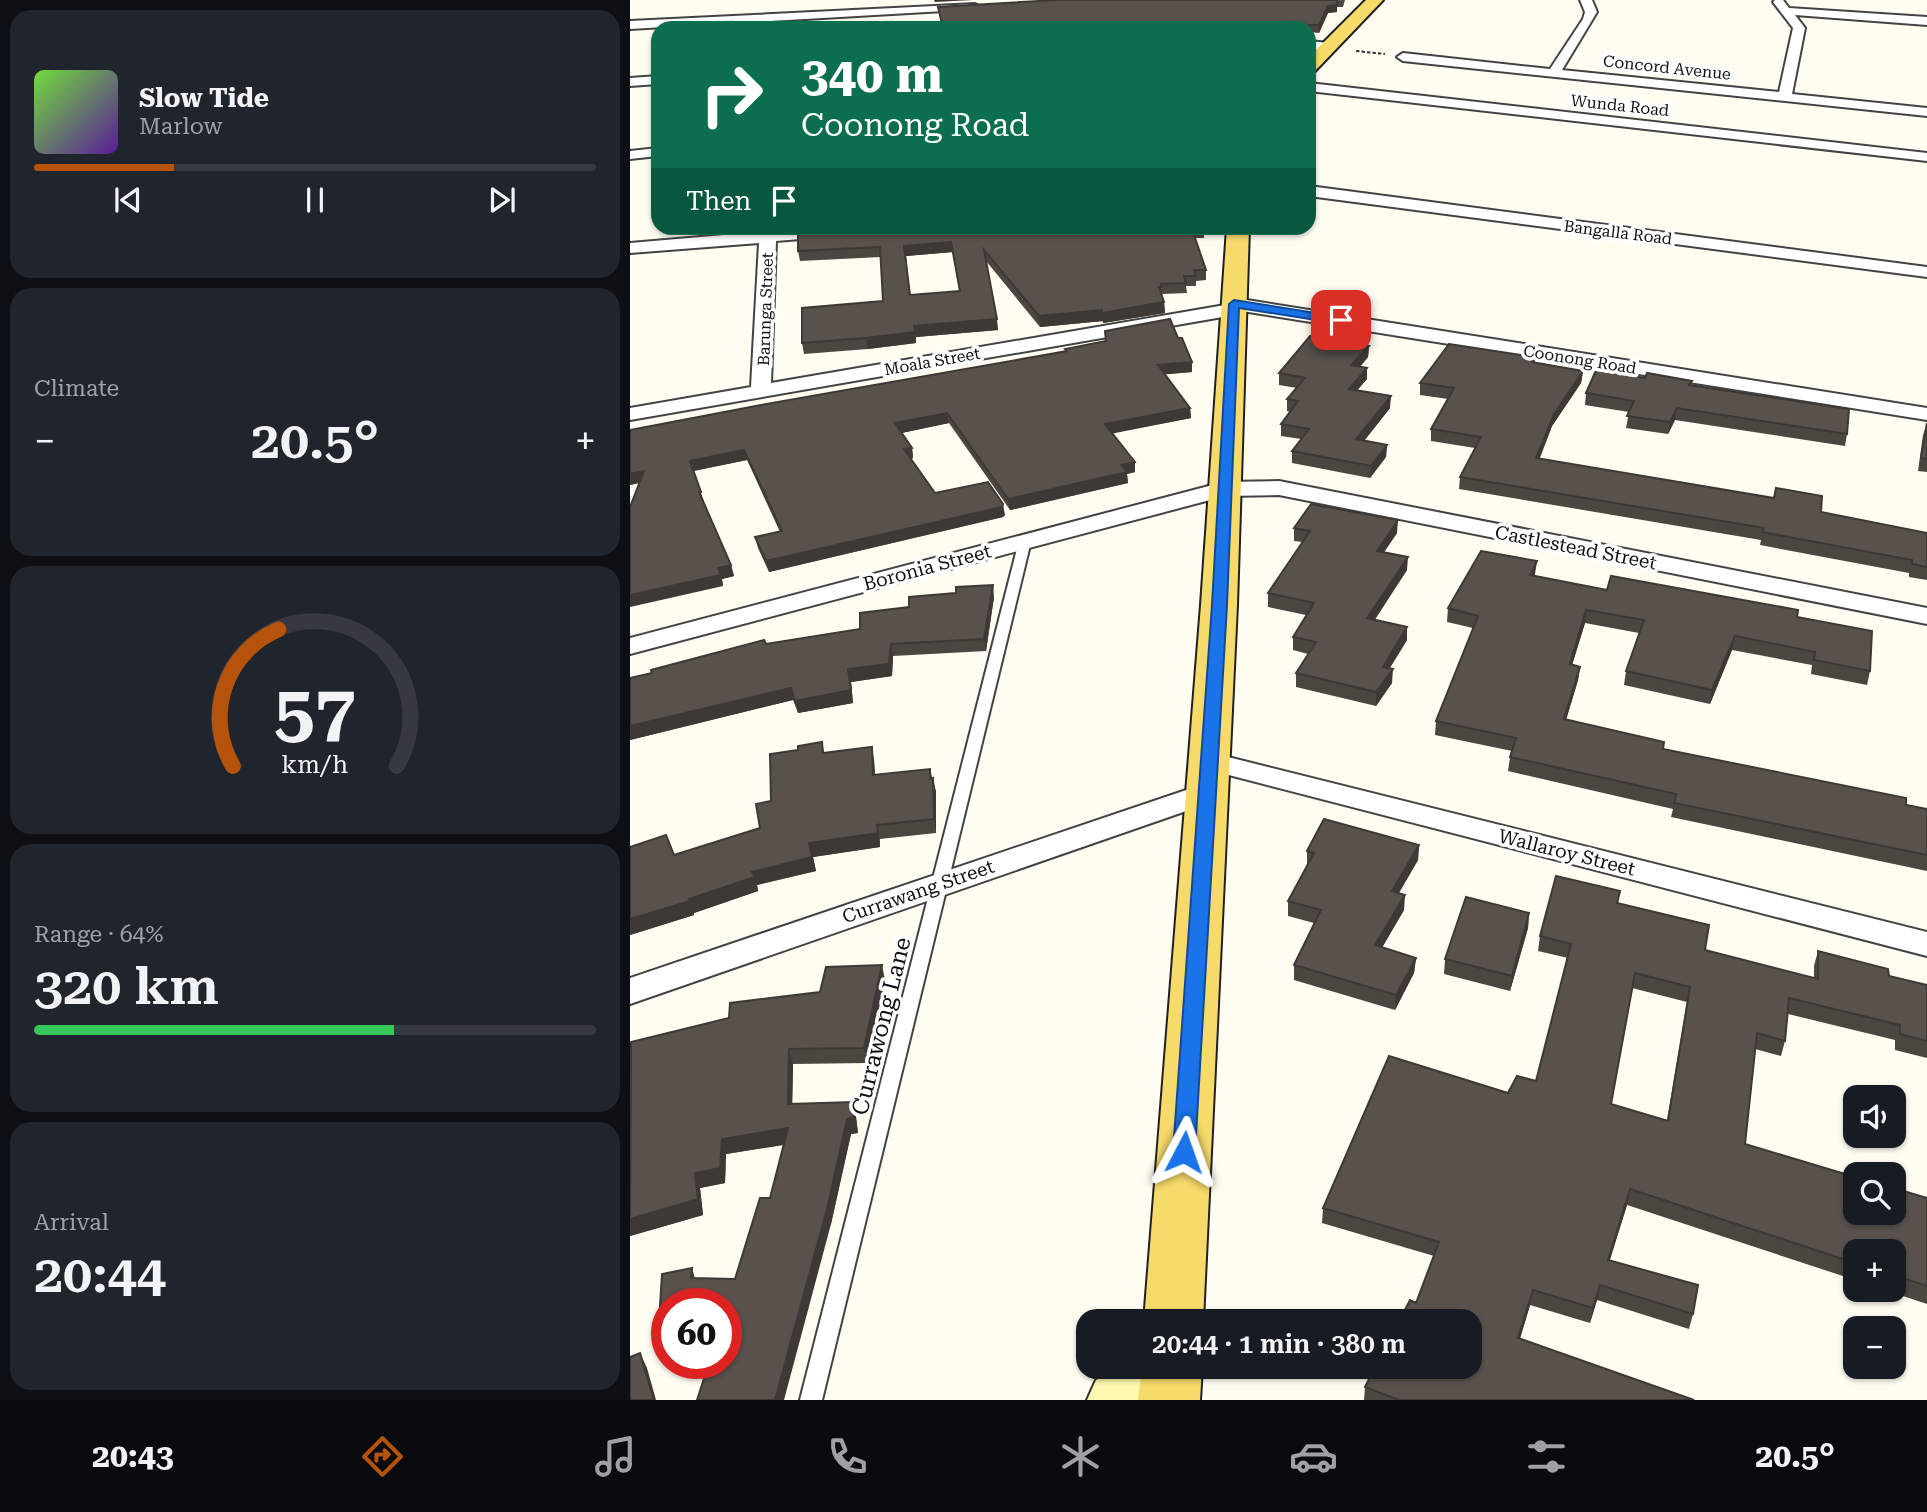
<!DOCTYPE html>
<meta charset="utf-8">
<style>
body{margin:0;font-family:"Roboto Serif",serif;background:#20242c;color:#f1f3f6;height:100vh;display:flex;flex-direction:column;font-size:26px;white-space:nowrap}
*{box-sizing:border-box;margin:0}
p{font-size:23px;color:#9ea1a6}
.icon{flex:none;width:38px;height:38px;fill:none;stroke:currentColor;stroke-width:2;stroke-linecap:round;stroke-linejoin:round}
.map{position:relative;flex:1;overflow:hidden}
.drawer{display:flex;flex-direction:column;gap:10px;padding:10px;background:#0d0f14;width:630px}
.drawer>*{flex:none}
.hud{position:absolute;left:21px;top:21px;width:665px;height:214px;border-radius:21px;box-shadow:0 2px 5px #0004;background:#0b6e4f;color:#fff;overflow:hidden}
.buttons{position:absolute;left:1213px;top:1085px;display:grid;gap:14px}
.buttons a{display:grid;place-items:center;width:63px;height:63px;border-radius:14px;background:#171b24;box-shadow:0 2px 5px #0004;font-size:35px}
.speed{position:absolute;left:21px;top:1288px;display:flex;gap:14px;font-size:35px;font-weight:700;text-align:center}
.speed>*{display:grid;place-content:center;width:91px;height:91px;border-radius:50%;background:#171b24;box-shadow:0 2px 5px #0004;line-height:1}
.speed .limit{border:10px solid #d22;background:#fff;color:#111}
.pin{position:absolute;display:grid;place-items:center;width:60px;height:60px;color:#fff;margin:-30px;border-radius:14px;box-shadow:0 4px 10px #0006}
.me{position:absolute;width:77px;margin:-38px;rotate:4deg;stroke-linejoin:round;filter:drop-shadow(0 0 5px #0008)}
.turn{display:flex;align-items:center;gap:24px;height:147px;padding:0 35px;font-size:32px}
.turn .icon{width:91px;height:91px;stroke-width:2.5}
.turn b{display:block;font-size:49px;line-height:60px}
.then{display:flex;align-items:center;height:66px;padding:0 35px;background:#0003;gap:14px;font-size:26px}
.big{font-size:52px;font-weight:600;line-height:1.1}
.drawer .tile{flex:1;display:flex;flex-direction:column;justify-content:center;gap:10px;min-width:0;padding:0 24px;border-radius:21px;background:#20242c}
.drawer .dial{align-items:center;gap:0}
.dial svg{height:182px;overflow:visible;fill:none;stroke:#363941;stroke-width:7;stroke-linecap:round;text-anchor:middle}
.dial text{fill:#f1f3f6;stroke:none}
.song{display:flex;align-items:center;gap:21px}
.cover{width:84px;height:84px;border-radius:10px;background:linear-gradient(135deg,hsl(100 70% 55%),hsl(270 70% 35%))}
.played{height:7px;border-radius:4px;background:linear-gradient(90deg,#b45309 25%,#363941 25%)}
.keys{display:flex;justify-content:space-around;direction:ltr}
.heat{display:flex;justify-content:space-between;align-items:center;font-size:38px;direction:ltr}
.charge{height:10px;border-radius:5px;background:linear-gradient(90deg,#34c759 64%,#363941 0)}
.trip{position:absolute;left:446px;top:1309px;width:406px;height:70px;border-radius:21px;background:#171b24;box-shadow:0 2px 5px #0004;font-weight:600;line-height:70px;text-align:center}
.dock{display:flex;height:112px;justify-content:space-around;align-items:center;background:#090b0e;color:#9ea1a6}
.dock .icon{width:49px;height:49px}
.dock .active{color:#b45309}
.dock b{font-size:32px;color:#f1f3f6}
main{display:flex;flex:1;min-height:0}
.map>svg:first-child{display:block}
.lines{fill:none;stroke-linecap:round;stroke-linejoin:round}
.service-casing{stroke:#434343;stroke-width:4}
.minor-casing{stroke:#434343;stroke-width:4}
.secondary-casing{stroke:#323232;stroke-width:4}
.primary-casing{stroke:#212121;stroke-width:4}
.path{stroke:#323232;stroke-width:2;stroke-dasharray:3.5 2;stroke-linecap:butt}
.service{fill:#fff;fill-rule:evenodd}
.minor{fill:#fff;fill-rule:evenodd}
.secondary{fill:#fef9ae;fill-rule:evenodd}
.primary{fill:#f7db6a;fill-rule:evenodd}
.wall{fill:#4c4641;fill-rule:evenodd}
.shaded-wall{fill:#3e3935}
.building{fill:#58514c;stroke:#3e3935;stroke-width:2;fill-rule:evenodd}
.route{fill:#1a73e8;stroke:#114b97;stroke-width:2}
.labels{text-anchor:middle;stroke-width:7;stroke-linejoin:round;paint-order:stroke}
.far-street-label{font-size:16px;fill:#101010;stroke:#fff}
.street-label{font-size:19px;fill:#101010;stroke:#fff}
.near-street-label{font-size:23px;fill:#101010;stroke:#fff}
</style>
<main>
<section class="drawer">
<div class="tile">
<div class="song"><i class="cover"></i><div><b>Slow Tide</b><p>Marlow</p></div></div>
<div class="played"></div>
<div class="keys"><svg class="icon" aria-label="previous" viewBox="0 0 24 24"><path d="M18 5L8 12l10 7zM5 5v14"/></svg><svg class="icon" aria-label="pause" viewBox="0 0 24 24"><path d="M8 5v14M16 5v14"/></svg><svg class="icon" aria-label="next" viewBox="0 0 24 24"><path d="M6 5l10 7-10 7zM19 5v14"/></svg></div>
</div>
<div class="tile"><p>Climate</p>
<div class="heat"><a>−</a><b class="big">20.5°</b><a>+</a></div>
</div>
<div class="tile dial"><svg viewBox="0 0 100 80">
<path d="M14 69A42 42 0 1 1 86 69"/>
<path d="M14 69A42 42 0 0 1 34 9" stroke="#b45309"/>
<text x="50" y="56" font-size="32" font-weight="700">57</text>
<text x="50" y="72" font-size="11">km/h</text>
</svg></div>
<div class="tile"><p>Range · 64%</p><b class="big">320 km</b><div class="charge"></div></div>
<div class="tile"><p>Arrival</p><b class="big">20:44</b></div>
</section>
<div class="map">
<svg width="1297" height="1400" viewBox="0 0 1297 1400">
<rect width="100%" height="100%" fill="#fffdf2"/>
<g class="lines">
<g class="service-casing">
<path id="service" d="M395 537 401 541 192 1400H170L389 541Z"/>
</g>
<g class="minor-casing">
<path id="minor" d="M950 0H962L967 12 932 70 1149 92 1163 28 1143 2 1145 0H1153L1159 8 1297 17V25L1165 15 1175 28 1162 94 1297 108V116L773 61 767 57 773 53 920 69 953 19 955 12Z
M345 4 351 7 349 9 0 29V21Z
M679 41 699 43 705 47 699 51 679 49Z
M28 76V84L0 86V78Z
M679 83 1297 153V161L679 91Z
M28 148V156L0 159V151Z
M679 186 1297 267V277L679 196Z
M130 228H146V231L189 228H253L245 233 146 241 141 383 595 305 597 300 604 298 1297 408V420L612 311 604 315 0 420V408L121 387 129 243 0 253V243L129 232Z
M649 481 1297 608V624L649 495 595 496 0 654V638L594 482Z
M578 752 1297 932V956L568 767 563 761 568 755Z
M577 783 588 786 592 793 588 800 0 1004V978Z"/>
</g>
<g class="secondary-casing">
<path id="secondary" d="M493 1367H568L571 1374 562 1394 550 1400H457L466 1380Z"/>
</g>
<g class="primary-casing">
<path id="primary" d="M736 0H753L685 71 679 72V57Z
M597 228H619L607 605 573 1321H514L571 605Z
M512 1367H572L570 1400H508Z"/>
</g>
<path class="path" d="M726 51 755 54"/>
<use href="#service" class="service"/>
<use href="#minor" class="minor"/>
<use href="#secondary" class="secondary"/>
<use href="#primary" class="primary"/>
</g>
<path class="wall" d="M715 0 713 7H707V12L698 13 689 33 679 32V28H312L308 7Z
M574 228V238H565L576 270V280L566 281V286H556L557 293 532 294 534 302 535 313 473 323V321L410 327 356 261 368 330 286 337V343L238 349 174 354 172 343 253 301 251 257 170 261 168 251ZM323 252 329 291 280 295 276 256Z
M475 331 548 338 562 362V372L535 374 560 408 561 418 482 433 505 462V472L497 474 498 483 380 510 319 423 271 433 282 448 283 458 281 459 305 493 375 515 373 517 139 572 128 548 125 537 150 532 117 460 64 471 74 502 101 565 104 576 92 579 93 586 9 483 0 485V430L436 351 435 349 475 341Z
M739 346 738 357 730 367 737 368V379L727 390 760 408 734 441 757 445 756 457 740 478 662 463V451L671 439 651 436V424L660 412 657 411V399L667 388 649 385V373Z
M905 357V362L953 371 951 383 922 426 909 459 1297 533V580L1279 577V573L1130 545 1131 540 829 489 830 477 845 448 801 441V429L818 399 790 395V383Z
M1015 378 1062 381 1061 385 1217 434 1215 446 1045 420 1038 434 996 428 999 412 955 405 956 393Z
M1297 423V472L1288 471 1293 435Z
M664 528 767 533 754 552 777 570 744 620 777 627V640L760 668 762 683 746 706 666 687V673L678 654 663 650V637L676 615 638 607V593L673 542 664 541Z
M905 574V576L977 590 1167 617 1240 671 1237 685 1181 674 1182 665 1102 650 1080 704 994 685 996 671 1009 633 955 623 942 665 950 667 948 680 936 720 1033 749 1297 809V879V871L1041 817 1043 809 878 771 880 757 882 751 805 735 806 721 843 628 817 622 818 608Z
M364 597 356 651 263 656 262 676 221 682 223 703 168 713 163 700 0 740V678L22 673 136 644 230 629Z
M192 742 194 753 244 760 245 775 300 769 306 792V833L250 839V847L183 857 186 871 127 885 128 891 64 913V915L0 935V847L44 855 130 828 141 801 168 750Z
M789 845 788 860 769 893 774 910 752 947 786 958 784 973 765 1010 664 980V965L684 923 658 916V901L677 866V851Z
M990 891 988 903 1075 950 1184 978V966L1188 951 1259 976 1297 985V1058L1265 1050V1040L1158 1014 1155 1041 1151 1056 1125 1049 1115 1144 1297 1198V1304L1255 1290H1264V1251H1225V1280L997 1205 979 1261 1063 1314 1059 1329 967 1300 960 1323 900 1305 890 1339 1064 1400H734L735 1387 786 1303 804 1256 692 1223 693 1208 878 1093 906 1081 938 958 908 951 910 936ZM1002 988 1057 1002 1037 1120 981 1104Z
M899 913 898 928 880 991 814 974 815 959Z
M255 980 237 1063 163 1064 162 1104 226 1117 228 1133 221 1134 201 1224 96 1363V1304L35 1337 29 1322 62 1268 65 1278 105 1279 140 1198 154 1145 96 1154 95 1183 70 1188 73 1215 0 1236V1054L99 1018 190 992Z"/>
<path class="shaded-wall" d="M304 0H343L305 2Z
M707 5V12L698 13 689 33V25L698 6Z
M321 242 323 252 276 256 274 246Z
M534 302 535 313 473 323 472 313Z
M472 310 473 321 410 327 409 316Z
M367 319 368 330 286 337 284 326Z
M285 332 286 343 238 349 236 338Z
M739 346 738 357 721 377V365Z
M562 362V372L529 375 528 365Z
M737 368V379L718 401 719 389Z
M953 371 951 383 922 426 905 471 906 458 924 414Z
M761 396 760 408 726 451V439Z
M560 408 561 418 475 435V424Z
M1047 408 1045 420 1038 434 1040 422Z
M317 413 319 423 267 434 265 423Z
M757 445 756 457 740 478 741 466Z
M282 448 283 458 276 460 274 449Z
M114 450 117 460 62 471 60 461Z
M505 462V472L497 474 498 483 380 510 378 499 491 465Z
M14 471 17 481 0 485V474Z
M373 504 375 515 373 517 139 572 136 561Z
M768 520 767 533 746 564 747 551Z
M778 557 777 570 737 632V618Z
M907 561 905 574 898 588 900 575Z
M101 565 104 576 92 579 93 586 0 607V595L88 568Z
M363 585 364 597 356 651 354 639Z
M956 610 955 623 938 678 940 664Z
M777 627V640L752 680 753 667Z
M1105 636 1102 650 1080 704 1082 690Z
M261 644 263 656 262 676 221 682 223 703 168 713 165 701Z
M950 667 948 680 932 733 934 719Z
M763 669 762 683 746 706V692Z
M161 688 163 700 0 740V726Z
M242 747 244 760 246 789 243 775Z
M303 778 306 792V833L304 819Z
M247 825 250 847 183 857 186 871 127 885 128 891 64 913V915L0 935V919L59 899 122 872 179 843Z
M789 845 788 860 761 906 762 891Z
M775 895 774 910 745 960V945Z
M899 913 898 928 880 991 882 976Z
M786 958 784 973 765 1010 766 995Z
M252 965 255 980 237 1063 234 1048Z
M159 1049 163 1064 162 1119 158 1104Z
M223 1102 226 1117 228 1133 221 1134 201 1224 154 1400H145L217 1119Z
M158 1128 162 1143 96 1154 95 1183 70 1188 73 1215 0 1236V1219L65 1173 92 1139Z
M1000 1189 997 1205 975 1276 978 1260Z
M970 1285 967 1300 960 1323 963 1308Z
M903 1290 900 1305 885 1354 888 1338Z
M37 1320V1336L35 1337 29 1322Z
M10 1353 17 1368 26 1400H24Z"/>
<path class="building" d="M426 0H707V5L698 6 689 25H679L676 28H313L308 7Z
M223 228H574L562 229 576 270H564L566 276H554L556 283 531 284 532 287H529L534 302 472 313V310L409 316 354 250 367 319 284 326 285 332 236 338 172 343V308L253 301 250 247 168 251V232ZM321 242 330 291 280 295 274 246Z
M540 319 548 338H552L562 362 528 365 560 408 475 424 505 462 491 465 497 472 378 499 317 413 265 423 282 448 274 449 305 493 358 482 373 504 372 507 136 561 125 537 152 531 114 450 60 461 71 492H69L101 565 88 568 91 575 0 595V507L14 471 0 474V430L131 405 437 351 435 349 476 341 475 331Z
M680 336 739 346 721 365 737 368 719 389 761 396 726 439 757 445 741 466 662 451 679 429 651 424 668 401 657 399 675 378 649 373Z
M819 344 905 357 902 362 953 371 924 414 906 458 1144 498 1146 488 1192 496 1191 512 1297 533V567L1282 564V560L1132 532 1134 528 830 477 851 437 801 429 824 388 790 383Z
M966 370 1015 378 1017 373 1062 381 1059 385 1219 409 1217 434 1047 408 1040 422 997 416 1004 401 956 393Z
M1297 423V459L1291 458Z
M681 504 768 520 747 551 778 557 737 618 777 627 753 667 763 669 746 692 666 673 686 642 663 637 684 603 638 593 680 531 664 528Z
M851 551 907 561 900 575 977 590 981 576 1168 610 1167 617 1242 631 1240 671 1184 660 1185 652 1105 636 1082 690 996 671 1014 620 956 610 940 664 950 667 934 719 1034 742 1033 749 1276 798V805L1297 809V855L1044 803 1046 794 880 757 886 738 806 721 848 616 818 608Z
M363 585 354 639 261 644 259 664 218 669 221 690 165 701 161 688 0 726V678L22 673 21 670 134 640 136 644 230 629V613L279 607V597L326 593V587Z
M192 742 193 753 242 747 243 775 300 769V779L303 778 304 819 247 825 248 833 179 843 182 857 122 872 125 877 59 899 60 901 0 919V847L36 835 44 855 130 828 126 804 141 801 140 754 168 750V746Z
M694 819 789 845 762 891 775 895 745 945 786 958 766 995 664 965 691 910 658 901 684 853 677 851Z
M926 876 990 891 987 903 1079 925 1075 950 1188 979V951L1258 969 1259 976 1297 985V1041L1270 1034V1025L1159 998 1155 1041 1127 1033 1115 1144 1225 1177V1213H1264V1188L1297 1198V1286L1264 1275V1251H1225V1263L1000 1189 978 1260 1068 1285 1063 1314 970 1285 963 1308 903 1290 888 1338 1064 1400H769L735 1387 745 1367H840V1321H769L780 1300 786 1303 809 1242 693 1208 759 1056 878 1093 887 1076 906 1081 941 944 910 936ZM1005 973 1060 987 1038 1121 981 1104Z
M836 897 899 913 882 976 815 959Z
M252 965 234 1048 159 1049 158 1104 223 1102 224 1117 217 1119 197 1209 145 1400H67L79 1363H96V1304H37V1320L29 1322 32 1274 62 1268 61 1278 105 1279 130 1198H140L158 1128 92 1139 90 1168 65 1173 68 1199 0 1219 1 1042 99 1018 100 1003 190 992 196 967Z
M10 1353 24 1400H0V1357Z"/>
<path class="route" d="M604 300 711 317 716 320 711 324 609 308 597 605 565 1152 562 1158 554 1161 546 1158 543 1152 582 605 599 304Z"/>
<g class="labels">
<g class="far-street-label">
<text transform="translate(1037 67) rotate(6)" y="6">Concord Avenue</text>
<text transform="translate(990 105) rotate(6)" y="6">Wunda Road</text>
<text transform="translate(988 232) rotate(7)" y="6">Bangalla Road</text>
<text transform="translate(135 309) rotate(-88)" y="6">Barunga Street</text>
<text transform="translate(950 359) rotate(9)" y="6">Coonong Road</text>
<text transform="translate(302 361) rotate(-10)" y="6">Moala Street</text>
</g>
<g class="street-label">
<text transform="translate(946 547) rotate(11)" y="7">Castlestead Street</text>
<text transform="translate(297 567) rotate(-15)" y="7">Boronia Street</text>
<text transform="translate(937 852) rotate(14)" y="7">Wallaroy Street</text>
<text transform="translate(288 891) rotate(-19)" y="7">Currawang Street</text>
</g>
<g class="near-street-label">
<text transform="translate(251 1026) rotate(-76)" y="8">Currawong Lane</text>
</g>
</g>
</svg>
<div class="buttons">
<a><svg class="icon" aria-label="sound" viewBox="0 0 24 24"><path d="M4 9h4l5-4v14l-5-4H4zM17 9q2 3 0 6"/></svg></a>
<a><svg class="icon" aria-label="search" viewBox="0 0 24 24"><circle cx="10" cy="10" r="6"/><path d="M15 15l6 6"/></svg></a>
<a>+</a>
<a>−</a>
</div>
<div class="speed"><div class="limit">60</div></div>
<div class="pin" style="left:711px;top:320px;background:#d93025"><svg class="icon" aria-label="arrive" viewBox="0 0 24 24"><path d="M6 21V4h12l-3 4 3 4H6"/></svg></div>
<svg class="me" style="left:554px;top:1152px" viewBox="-20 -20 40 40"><path d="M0-17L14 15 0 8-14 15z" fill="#1a73e8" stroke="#fff" stroke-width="4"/></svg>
<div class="trip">20:44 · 1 min · 380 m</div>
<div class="hud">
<div class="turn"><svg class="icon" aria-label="right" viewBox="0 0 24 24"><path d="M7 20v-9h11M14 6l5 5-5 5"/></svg><div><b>340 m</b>Coonong Road</div></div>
<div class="then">Then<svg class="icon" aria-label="arrive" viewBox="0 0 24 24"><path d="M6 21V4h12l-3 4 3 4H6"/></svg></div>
</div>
</div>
</main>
<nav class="dock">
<b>20:43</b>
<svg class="icon active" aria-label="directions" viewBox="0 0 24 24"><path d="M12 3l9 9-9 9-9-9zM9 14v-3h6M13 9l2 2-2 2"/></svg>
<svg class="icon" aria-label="music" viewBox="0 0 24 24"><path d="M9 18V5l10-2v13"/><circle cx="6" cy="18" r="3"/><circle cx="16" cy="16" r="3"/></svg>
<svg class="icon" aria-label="phone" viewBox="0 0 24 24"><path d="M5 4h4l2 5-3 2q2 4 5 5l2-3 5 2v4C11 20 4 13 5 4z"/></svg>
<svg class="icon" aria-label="climate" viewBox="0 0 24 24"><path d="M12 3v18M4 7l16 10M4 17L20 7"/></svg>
<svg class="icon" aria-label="car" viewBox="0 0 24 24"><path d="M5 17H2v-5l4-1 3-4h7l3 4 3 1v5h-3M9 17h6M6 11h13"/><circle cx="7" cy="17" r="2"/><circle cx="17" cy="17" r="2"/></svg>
<svg class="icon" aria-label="filters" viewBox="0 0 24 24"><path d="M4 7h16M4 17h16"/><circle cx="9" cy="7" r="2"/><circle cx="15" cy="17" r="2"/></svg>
<b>20.5°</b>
</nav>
